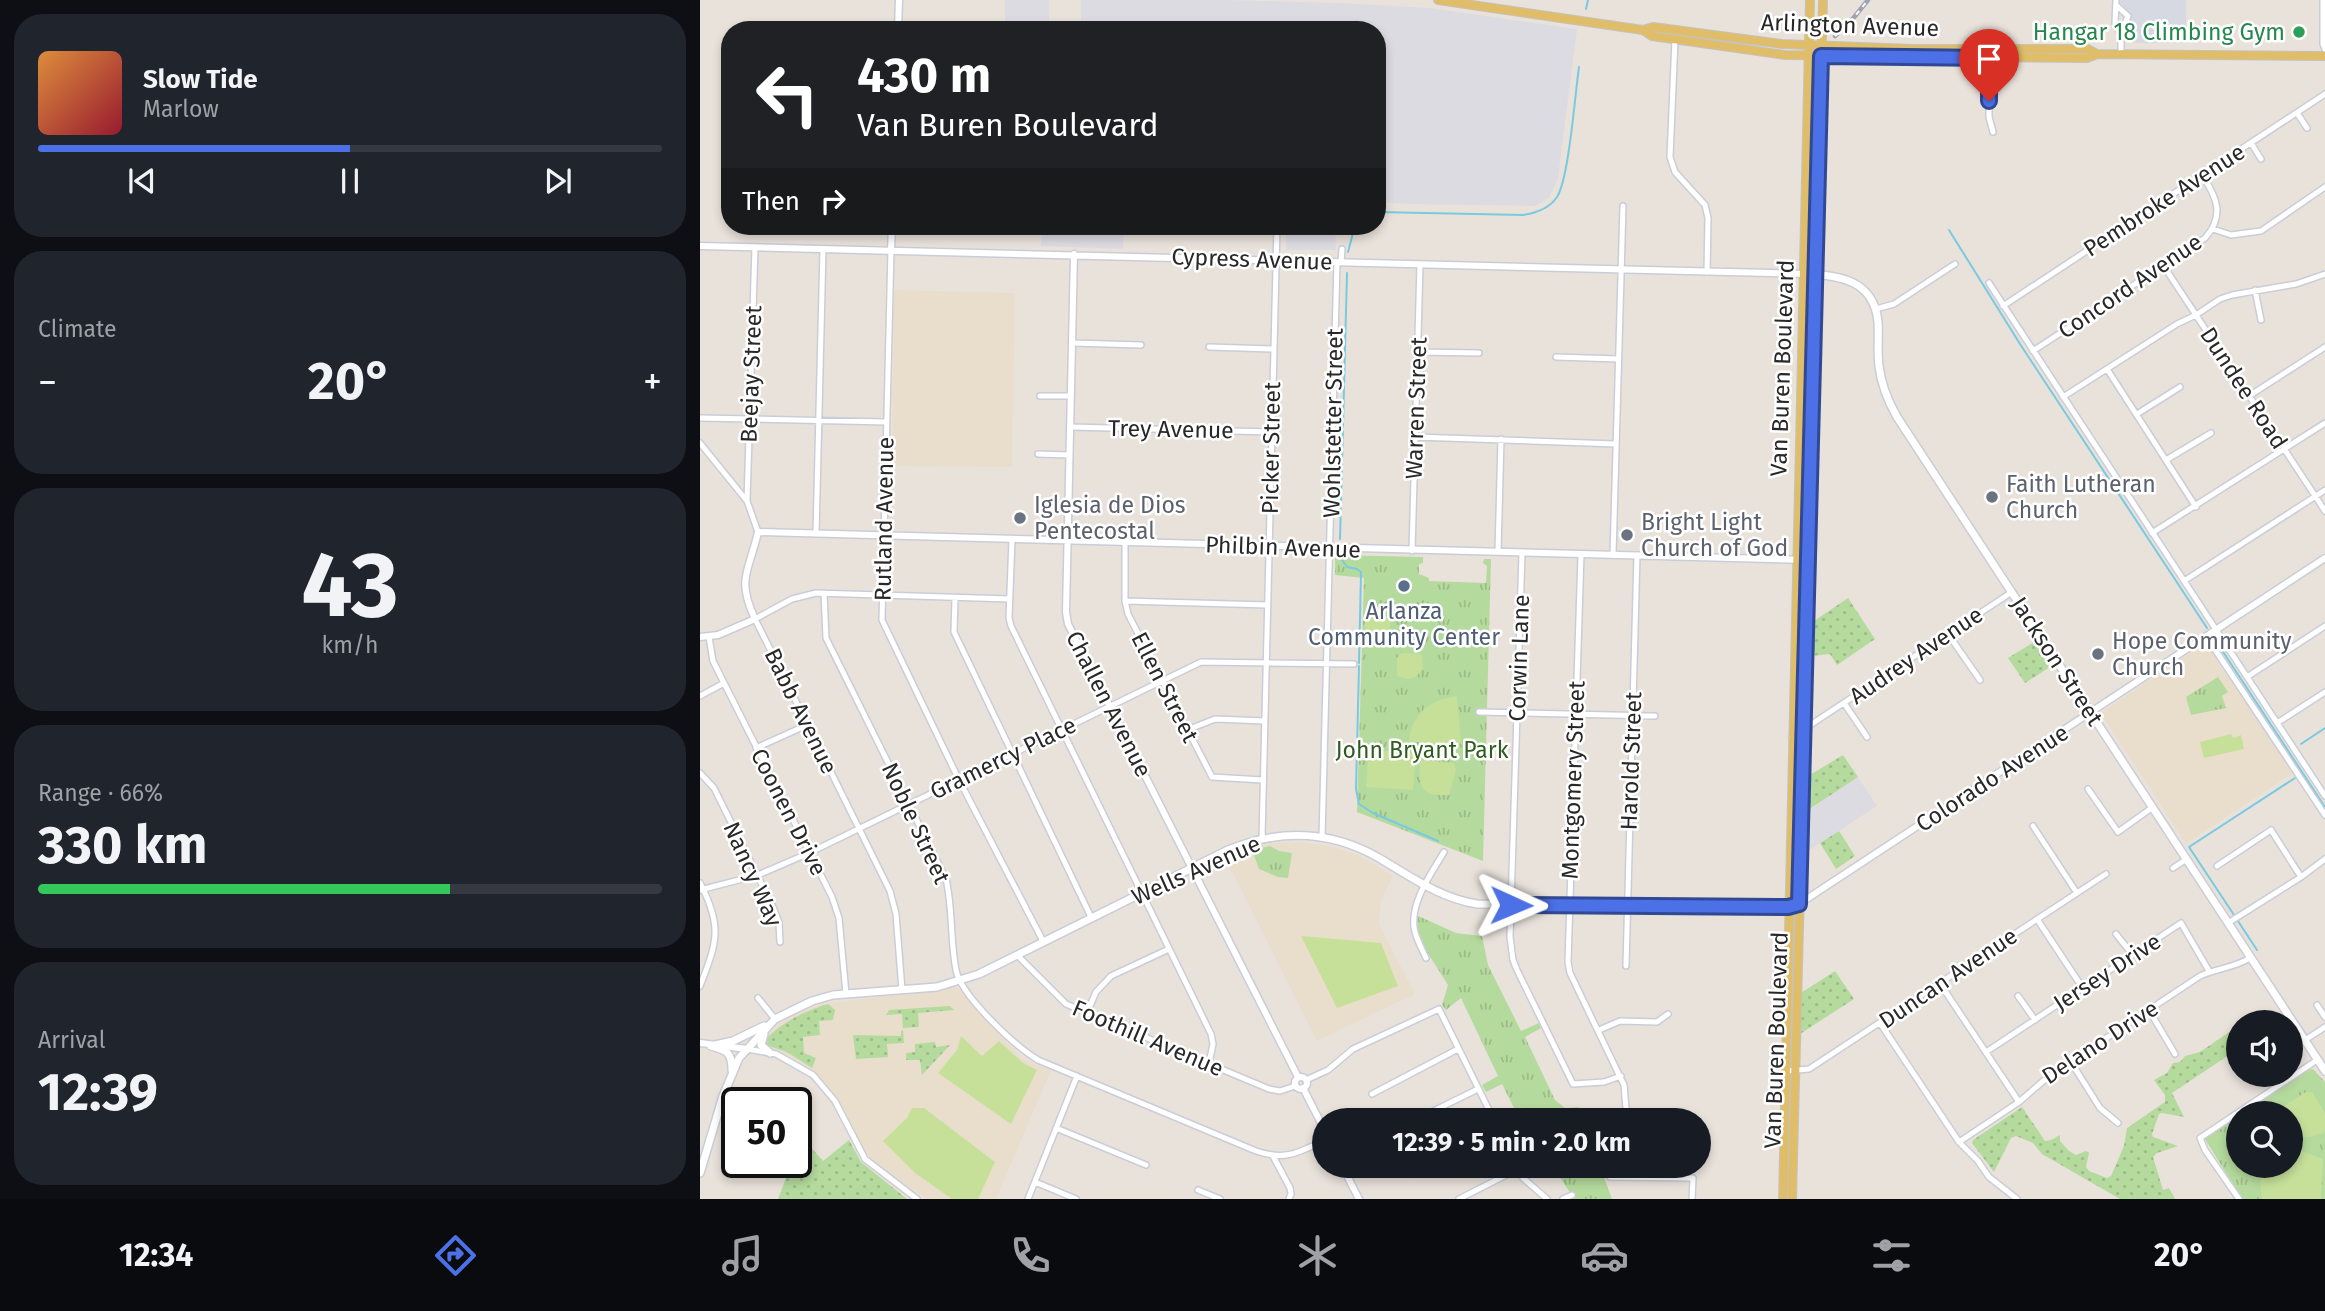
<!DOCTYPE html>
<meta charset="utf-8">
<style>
body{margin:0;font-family:"Fira Sans",sans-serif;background:#20242c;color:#f1f3f6;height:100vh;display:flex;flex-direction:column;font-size:26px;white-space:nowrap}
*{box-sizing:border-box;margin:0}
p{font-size:23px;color:#9ea1a6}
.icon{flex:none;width:38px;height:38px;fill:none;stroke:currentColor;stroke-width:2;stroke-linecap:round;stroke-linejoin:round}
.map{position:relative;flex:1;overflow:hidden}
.sheet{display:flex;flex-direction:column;gap:14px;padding:14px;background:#0d0f14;width:700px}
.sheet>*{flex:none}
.banner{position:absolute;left:21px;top:21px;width:665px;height:214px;border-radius:28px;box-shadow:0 4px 10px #0003;background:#202124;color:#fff;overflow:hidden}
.tools{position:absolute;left:1526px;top:1010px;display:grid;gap:14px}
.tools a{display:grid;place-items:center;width:77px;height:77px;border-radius:50%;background:#171b24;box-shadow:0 4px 10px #0003;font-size:35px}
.speed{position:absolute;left:21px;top:1087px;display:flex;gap:14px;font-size:35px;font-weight:700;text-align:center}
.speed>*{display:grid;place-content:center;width:91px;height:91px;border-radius:50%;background:#171b24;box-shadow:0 4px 10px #0003;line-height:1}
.speed .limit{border:4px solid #111;border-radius:10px;background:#fff;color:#111}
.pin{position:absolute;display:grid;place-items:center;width:60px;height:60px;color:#fff;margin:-72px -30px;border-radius:50% 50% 50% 0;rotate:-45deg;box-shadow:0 0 7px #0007}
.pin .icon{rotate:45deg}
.me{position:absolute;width:77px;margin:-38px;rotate:91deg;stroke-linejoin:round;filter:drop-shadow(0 0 5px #0008)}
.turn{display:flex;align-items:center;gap:24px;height:147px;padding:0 21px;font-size:32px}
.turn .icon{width:91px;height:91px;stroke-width:2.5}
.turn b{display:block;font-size:49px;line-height:60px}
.then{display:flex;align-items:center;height:66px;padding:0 21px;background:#0003;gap:14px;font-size:26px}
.big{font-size:52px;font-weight:700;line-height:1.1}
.sheet .widget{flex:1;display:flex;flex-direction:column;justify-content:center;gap:10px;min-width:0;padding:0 24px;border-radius:28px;background:#20242c}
.sheet .dial{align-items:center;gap:0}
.dial b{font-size:91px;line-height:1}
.song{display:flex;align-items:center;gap:21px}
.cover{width:84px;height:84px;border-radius:10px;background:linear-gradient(135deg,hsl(30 70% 55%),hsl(350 70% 35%))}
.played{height:7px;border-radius:4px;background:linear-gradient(90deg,#4c70e5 50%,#363941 50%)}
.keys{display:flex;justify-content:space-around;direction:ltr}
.heat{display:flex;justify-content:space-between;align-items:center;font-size:38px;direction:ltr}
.charge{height:10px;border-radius:5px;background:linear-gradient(90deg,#34c759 66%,#363941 0)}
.trip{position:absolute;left:612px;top:1108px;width:399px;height:70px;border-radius:35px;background:#171b24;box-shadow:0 4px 10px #0003;font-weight:700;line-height:70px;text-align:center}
.menu{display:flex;height:112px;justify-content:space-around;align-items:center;background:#090b0e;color:#9ea1a6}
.menu .icon{width:49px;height:49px}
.menu .selected{color:#4c70e5}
.menu b{font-size:32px;color:#f1f3f6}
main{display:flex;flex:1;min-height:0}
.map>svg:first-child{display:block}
.industrial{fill:#dddbe2}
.education{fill:#e9decc}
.airport{fill:#d6d9e2}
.grass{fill:url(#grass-dots)}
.park{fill:url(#park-tufts)}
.pitch{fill:#c6e09a}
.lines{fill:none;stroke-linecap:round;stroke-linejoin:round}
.stream{stroke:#79cae0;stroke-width:2}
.minor-casing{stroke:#cacdd8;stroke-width:8}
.tertiary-casing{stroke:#cacdd8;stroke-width:9}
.secondary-casing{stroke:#cacdd8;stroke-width:10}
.primary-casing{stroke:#c3c3c3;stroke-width:10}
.minor{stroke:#fff;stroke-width:5}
.tertiary{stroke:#fff;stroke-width:6}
.secondary{stroke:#fff;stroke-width:7}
.primary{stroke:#e0be69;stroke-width:8}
.rail-casing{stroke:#9fa2b0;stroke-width:4.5}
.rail{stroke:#fff;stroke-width:2;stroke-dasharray:5;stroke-linecap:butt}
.route-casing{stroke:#314995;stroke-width:18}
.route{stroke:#4c70e5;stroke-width:12}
.leisure-dot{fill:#2e9e5b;stroke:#fff;stroke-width:2.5}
.worship-dot{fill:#6b7280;stroke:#fff;stroke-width:2.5}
.service-dot{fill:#5c6f8a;stroke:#fff;stroke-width:2.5}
.labels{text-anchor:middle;stroke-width:5;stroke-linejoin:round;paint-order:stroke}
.street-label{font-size:23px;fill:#282828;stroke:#fff}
.leisure-label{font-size:23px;fill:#27864d;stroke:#fff;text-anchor:end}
.worship-label{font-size:23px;fill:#5b616d;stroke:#fff;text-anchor:start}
.service-label{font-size:23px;fill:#4e5e75;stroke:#fff}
.park-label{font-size:23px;fill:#305c21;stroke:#fff}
</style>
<main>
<section class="sheet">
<div class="widget">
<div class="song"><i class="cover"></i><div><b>Slow Tide</b><p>Marlow</p></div></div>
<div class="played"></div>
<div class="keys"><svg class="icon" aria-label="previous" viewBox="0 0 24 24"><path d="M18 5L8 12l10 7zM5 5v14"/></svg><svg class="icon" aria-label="pause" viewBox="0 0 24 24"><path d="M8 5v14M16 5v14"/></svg><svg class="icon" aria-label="next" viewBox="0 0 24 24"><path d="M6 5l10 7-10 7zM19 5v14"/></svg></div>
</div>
<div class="widget"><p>Climate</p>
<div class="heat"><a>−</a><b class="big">20°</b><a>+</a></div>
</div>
<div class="widget dial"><b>43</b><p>km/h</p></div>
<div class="widget"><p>Range · 66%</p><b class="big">330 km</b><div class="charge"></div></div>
<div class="widget"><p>Arrival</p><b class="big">12:39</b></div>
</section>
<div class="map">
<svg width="1625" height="1199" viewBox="0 0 1625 1199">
<defs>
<pattern id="grass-dots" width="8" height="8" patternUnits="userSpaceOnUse" patternTransform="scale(1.75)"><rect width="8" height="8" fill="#b5da9d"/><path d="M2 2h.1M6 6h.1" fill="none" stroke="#9cbb87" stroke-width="1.8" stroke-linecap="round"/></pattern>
<pattern id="park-tufts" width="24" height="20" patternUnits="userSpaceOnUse" patternTransform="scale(1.75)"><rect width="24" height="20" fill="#b5da9d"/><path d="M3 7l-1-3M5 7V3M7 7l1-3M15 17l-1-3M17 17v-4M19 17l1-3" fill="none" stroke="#9cbb87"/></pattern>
</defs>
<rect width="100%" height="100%" fill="#e9e2db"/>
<path class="industrial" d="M305 0H349V28H381V0H525L642 3 731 8 877 29 858 178 849 198 835 206 708 204 677 202V30H305Z
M342 226H424L423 249 341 246Z
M586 226H635L636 250H586Z
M1158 777 1177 806 1105 853 1106 812Z"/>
<path class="education" d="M194 290 315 293 312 467 192 466Z
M1507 641 1593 773 1486 844 1401 713Z
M602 842 629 846 659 855 693 876 681 900 679 924 715 994 617 1041 526 859 549 848 573 843Z
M257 987 322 1059 351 1070 296 1199H227L178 1166 163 1149 140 1101 115 1071 86 1054 65 1047 63 1040 79 1024 98 1013 121 1004Z"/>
<path class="airport" d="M1419 0H1486V43H1433L1424 33 1430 22V15Z"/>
<path class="grass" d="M1148 598 1175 639 1137 665 1130 654 1111 656V623Z
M1334 642 1350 667 1325 683 1308 658Z
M1143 755 1158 777 1108 810V776Z
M1139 831 1155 856 1136 869 1120 843Z
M1135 971 1154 999 1100 1034 1101 993Z
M128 1004 135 1010 133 1020 119 1021 120 1035 103 1037 104 1053 116 1058 112 1068 87 1052 66 1045 65 1040C82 1022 105 1011 128 1004Z
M250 1006 254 1010 218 1013 219 1027 203 1028 202 1014 186 1015 189 1010Z
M1538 1026V1040L1532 1046 1529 1055 1472 1093 1484 1117 1462 1113 1459 1114 1452 1134 1453 1137 1478 1146 1457 1153 1453 1157 1463 1190 1469 1188 1475 1199H1420L1342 1154 1333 1143 1316 1136 1311 1138 1294 1172 1272 1143 1273 1140 1322 1107 1345 1141 1351 1140 1360 1135V1141L1369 1151 1376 1155 1386 1151 1389 1153 1386 1167 1389 1171 1407 1178 1411 1176 1424 1146 1427 1128 1465 1102V1095L1454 1080 1467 1073 1473 1063 1480 1062 1485 1056 1500 1052Z
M203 1030 204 1043 187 1044 188 1057 156 1059 153 1035 201 1036V1031Z
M235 1042 236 1047 250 1045 222 1075 220 1060H206V1053L215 1052V1044Z
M101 1136 123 1161 149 1140 161 1162 207 1199H78L92 1162H96V1149Z"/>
<path class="park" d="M635 555 723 557V563L719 564V574L729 578V581L786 583 787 566 783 563 784 559H791L783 861 657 812 664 578 635 575Z
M1518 677 1528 692 1522 696 1526 708 1491 715 1486 697Z
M570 846 579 851 592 853 588 878 578 877 559 869 552 850Z
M714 914 756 933 782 936 788 965 821 1031 839 1023 841 1028 825 1037 855 1100 865 1108 879 1107 874 1120H820L802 1084 786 1092 782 1085 798 1076 761 998 746 1010 742 1005 748 985 717 936Z
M1613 1069 1625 1082V1199H1542L1505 1139 1538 1115V1166H1591V1113H1542L1606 1070Z
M846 1166H900L912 1199H874L861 1179Z"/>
<path class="pitch" d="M665 615 690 616V640H665Z
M701 653 722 654 723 669 716 677 707 679 697 676V658Z
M757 696 761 743 756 747 709 741C712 713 730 700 757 696Z
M1531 734 1533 738 1541 735 1544 749 1504 758 1500 742Z
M669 750 716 753 713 790 666 787Z
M720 760 754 763 756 770 749 795C719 796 719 786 720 760Z
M601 936 681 943 698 986 637 1008Z
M261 1036 282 1056 299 1041 323 1063 337 1070 311 1124 238 1073 257 1050Z
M1606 1092H1612L1625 1113V1132L1609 1137 1592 1136 1591 1113H1573Z
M212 1108H224L295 1162 278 1199H252L215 1173 183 1141 207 1118Z
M1591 1150 1604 1152 1623 1159 1621 1199H1562L1560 1182 1565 1167 1591 1166Z"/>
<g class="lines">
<path class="stream" d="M886 9 888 0
M677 212 823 215C836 213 849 209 857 197 869 178 875 94 879 67
M1249 230 1320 344 1507 628
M648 252 653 233 658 226
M640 539 647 273
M640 557 647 567 657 569 661 572 659 663
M1514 638 1625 807
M659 666 656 789 659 804 673 813 738 841
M1601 744 1625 728
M1534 915 1489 847 1595 778
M1538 921 1557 950"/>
<g class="minor-casing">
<path id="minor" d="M1416 0 1415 23 1421 34
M1623 0V44L1625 49
M1416 5 1428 16 1421 34V54
M975 39 970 157 975 172 1005 205 1008 218 1007 272
M1289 55V117L1293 132
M1597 113 1607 128
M1551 143 1561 159
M1513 229 1531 235 1561 231 1625 187
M191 250 182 620 259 780 343 941
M641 262 642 249
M1463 265 1625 511
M1289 283 1625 796
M1555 290 1561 320
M1303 306 1625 94
M1176 309 1194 304 1255 264
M372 343 441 345
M509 347 574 349
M1333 351 1505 238C1525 216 1517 197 1502 175
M718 352 779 353
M856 357 919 359
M1407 369 1496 507
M340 396H371
M1549 396 1625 347
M1363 397 1477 324 1496 315 1520 299 1532 295 1596 284 1625 274
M1437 414 1480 387
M0 418 187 422
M370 427 572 432
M715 437 916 444
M0 443 47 501 58 532
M338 454 369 455
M1466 460 1511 433
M47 501 55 247
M1452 533 1625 423
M116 534 123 249
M312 539 309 618 311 626 511 1034 513 1044 509 1063
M425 543V601L428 614 512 777 563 780
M712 551 720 265
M798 552 801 439
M822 553 810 937 813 960 817 970 873 1084 904 1082 921 1076
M881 554 868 962 870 973 924 1085 927 1120
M913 555 923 206
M1484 581 1625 490
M124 593 126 638 246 879C253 909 250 940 256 970 261 996 315 1046 338 1060L556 1151C585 1161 598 1153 625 1140
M255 598 254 632 391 917
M425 601 567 605
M1248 634 1280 680
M1506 636 1625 815
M9 637 13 661 132 897 139 918 146 994
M1547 677 1625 626
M0 696 24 683
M1144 703 1167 737
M779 712 955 716
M1577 723 1625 692
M487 730 515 719 565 721
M1092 737 1312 592
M56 748 107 725
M0 773 14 788 73 907 79 923 80 942
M1388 789 1418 832 1453 807
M1333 826 1377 893
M622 837 637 262
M562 838 577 226
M1517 866 1571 830 1601 877
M1473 868 1487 859
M0 883C23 927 17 942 0 986
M0 890 58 875 109 853 501 662 654 664
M1337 919 1382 987
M1528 923 1601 877 1625 859
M1416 934 1432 954
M317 955 366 1004 569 1089 580 1091 595 1086
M726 958C722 949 715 937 714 927 711 901 731 874 744 852
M926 966 937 555
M1239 982 1319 1102
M202 990 196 914 190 891 55 619 92 599 116 593 310 599
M1318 996 1335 1020
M58 998 75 1019
M1617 1005 1625 1017
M1449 1010 1475 1054
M387 1013 396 992 411 976 469 949
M1180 1023 1259 1142 1278 1161 1289 1177 1317 1199
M899 1030 920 1021 957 1022 968 1014
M1605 1040 1625 1027
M47 1049 76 1054 113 1075 135 1101 165 1159 217 1199
M1286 1052 1481 923 1509 971
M1371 1062 1400 1108 1418 1123
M1086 1071 1109 1069 1406 874
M606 1080 628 1070 653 1049 739 1009 794 1120
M672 1094 758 1049
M715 1120 778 1089
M356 1128 446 1165
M1259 1142 1319 1102 1349 1076 1500 976C1517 968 1534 968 1550 958
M573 1156 590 1188 591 1194 589 1199
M816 1166 823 1178 847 1199
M710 1174 728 1166
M910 1177 993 1178 992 1199
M927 1177V1166
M335 1182 376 1199
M498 1190 520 1199
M328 1199 377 1076
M759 1199 818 1169
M863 1199 872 1195
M1539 1199 1505 1150 1500 1138 1617 1060"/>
</g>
<g class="tertiary-casing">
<path id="tertiary" d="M198 30 199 0
M0 246 1105 274
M191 250 192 226
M374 254 366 612 368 624 598 1077
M0 637 18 635 55 619C36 578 49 572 58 532L1108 560
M1099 904 1625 558
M0 1043 47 1049
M595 1083a6 6 0 1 1 12 0a6 6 0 1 1-12 0Z
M603 1088 625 1131
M642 1166 659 1199"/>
</g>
<g class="secondary-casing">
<path id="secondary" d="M1105 274C1139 275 1174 280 1178 322 1179 336 1177 351 1179 366 1181 384 1188 401 1197 417L1625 1071
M64 1034 61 1045 70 1053
M11 1046 33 1041 64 1026
M11 1046C27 1050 32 1053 32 1070
M0 1173 23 1096 39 1058 75 1019 112 1001 133 995 237 987 279 974 528 850C579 829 631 830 679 858 711 877 740 898 777 904L1088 907 1099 904"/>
</g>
<g class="primary-casing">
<path id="primary" d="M738 0 943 30 952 36 1085 55 1387 58 1397 54 1625 56
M943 30 953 27 1082 44 1213 49H1388L1397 54
M1083 1199 1110 0
M1092 1199 1123 0"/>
</g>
<use href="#minor" class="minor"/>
<use href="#tertiary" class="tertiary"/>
<use href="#secondary" class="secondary"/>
<use href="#primary" class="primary"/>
<g class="rail-casing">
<path id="rail" d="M1135 36 1151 21 1168 0"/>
</g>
<use href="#rail" class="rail"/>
</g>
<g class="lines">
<g class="route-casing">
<path id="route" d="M811 905 1088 907 1099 904 1121 56 1289 58V101"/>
</g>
<use href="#route" class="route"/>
</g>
<circle class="leisure-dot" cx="1599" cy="32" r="7"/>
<g class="worship-dot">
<circle cx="1292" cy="497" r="7"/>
<circle cx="320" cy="518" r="7"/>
<circle cx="927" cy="535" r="7"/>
<circle cx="1398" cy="654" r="7"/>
</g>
<circle class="service-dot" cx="704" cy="586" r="7"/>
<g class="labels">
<g class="street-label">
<text transform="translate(1150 25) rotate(2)" y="8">Arlington Avenue</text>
<text transform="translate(1464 200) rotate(-33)" y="8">Pembroke Avenue</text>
<text transform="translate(552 259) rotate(2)" y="8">Cypress Avenue</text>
<text transform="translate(1430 286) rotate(-34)" y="8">Concord Avenue</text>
<text transform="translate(1082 368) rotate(-88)" y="8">Van Buren Boulevard</text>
<text transform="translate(51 374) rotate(-88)" y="8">Beejay Street</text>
<text transform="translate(1544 388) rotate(57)" y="8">Dundee Road</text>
<text transform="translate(716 408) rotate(-88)" y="8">Warren Street</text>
<text transform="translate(633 423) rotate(-89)" y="8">Wohlstetter Street</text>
<text transform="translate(471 429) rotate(1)" y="8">Trey Avenue</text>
<text transform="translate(571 448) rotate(-89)" y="8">Picker Street</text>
<text transform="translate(184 519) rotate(-89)" y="8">Rutland Avenue</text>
<text transform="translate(583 547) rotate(2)" y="8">Philbin Avenue</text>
<text transform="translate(1216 655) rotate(-34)" y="8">Audrey Avenue</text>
<text transform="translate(819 658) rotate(-88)" y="8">Corwin Lane</text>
<text transform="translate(1357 661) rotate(57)" y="8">Jackson Street</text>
<text transform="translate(465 687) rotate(63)" y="8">Ellen Street</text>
<text transform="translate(409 704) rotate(63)" y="8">Challen Avenue</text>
<text transform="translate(101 711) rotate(64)" y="8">Babb Avenue</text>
<text transform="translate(303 758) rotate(-26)" y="8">Gramercy Place</text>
<text transform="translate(931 761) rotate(-88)" y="8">Harold Street</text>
<text transform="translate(1292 778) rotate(-33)" y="8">Colorado Avenue</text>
<text transform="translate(873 780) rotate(-88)" y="8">Montgomery Street</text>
<text transform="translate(89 812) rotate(63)" y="8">Coonen Drive</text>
<text transform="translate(216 823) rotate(65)" y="8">Noble Street</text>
<text transform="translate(496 870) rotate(-24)" y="8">Wells Avenue</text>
<text transform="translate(53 874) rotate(66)" y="8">Nancy Way</text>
<text transform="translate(1407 972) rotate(-33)" y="8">Jersey Drive</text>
<text transform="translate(1248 978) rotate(-34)" y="8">Duncan Avenue</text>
<text transform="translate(448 1038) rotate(23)" y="8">Foothill Avenue</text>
<text transform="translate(1076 1040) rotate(-88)" y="8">Van Buren Boulevard</text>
<text transform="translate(1400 1042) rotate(-33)" y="8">Delano Drive</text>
</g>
<g class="leisure-label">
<text x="1585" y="40">Hangar 18 Climbing Gym</text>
</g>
<g class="worship-label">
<text x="1306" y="492">Faith Lutheran<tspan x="1306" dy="26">Church</tspan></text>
<text x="334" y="513">Iglesia de Dios<tspan x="334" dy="26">Pentecostal</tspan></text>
<text x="941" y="530">Bright Light<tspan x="941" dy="26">Church of God</tspan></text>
<text x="1412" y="649">Hope Community<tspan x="1412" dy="26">Church</tspan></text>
</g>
<g class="service-label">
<text x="704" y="619">Arlanza<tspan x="704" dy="26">Community Center</tspan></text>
</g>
<g class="park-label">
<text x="722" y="758">John Bryant Park</text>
</g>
</g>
</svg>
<div class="tools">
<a><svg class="icon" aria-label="sound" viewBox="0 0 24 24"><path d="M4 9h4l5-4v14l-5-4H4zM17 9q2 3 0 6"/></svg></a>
<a><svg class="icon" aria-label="search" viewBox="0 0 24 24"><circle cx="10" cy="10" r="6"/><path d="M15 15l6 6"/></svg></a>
</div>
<div class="speed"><div class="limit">50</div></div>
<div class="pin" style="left:1289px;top:101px;background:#d93025"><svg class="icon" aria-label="arrive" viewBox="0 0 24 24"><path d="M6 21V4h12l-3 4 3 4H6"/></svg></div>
<svg class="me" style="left:811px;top:905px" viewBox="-20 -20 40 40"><path d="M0-17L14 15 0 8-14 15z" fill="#4c70e5" stroke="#fff" stroke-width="4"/></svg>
<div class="trip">12:39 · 5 min · 2.0 km</div>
<div class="banner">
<div class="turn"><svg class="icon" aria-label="left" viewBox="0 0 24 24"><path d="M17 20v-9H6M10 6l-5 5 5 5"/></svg><div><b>430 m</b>Van Buren Boulevard</div></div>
<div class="then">Then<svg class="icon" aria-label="right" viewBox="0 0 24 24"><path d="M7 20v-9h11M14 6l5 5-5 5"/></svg></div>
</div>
</div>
</main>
<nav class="menu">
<b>12:34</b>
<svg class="icon selected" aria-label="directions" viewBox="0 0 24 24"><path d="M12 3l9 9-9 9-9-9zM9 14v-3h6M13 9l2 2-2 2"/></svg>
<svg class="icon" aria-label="music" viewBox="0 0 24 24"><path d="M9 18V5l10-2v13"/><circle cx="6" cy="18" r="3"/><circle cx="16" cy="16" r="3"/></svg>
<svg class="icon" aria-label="phone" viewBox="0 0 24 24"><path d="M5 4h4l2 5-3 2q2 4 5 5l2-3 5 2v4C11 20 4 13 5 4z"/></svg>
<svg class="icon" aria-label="climate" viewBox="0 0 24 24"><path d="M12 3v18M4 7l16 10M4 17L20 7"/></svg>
<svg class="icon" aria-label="car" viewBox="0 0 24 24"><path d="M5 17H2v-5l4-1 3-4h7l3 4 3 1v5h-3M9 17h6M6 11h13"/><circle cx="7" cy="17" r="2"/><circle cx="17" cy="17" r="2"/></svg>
<svg class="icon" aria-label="filters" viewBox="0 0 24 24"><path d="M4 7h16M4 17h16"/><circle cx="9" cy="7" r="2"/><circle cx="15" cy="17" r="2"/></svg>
<b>20°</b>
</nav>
